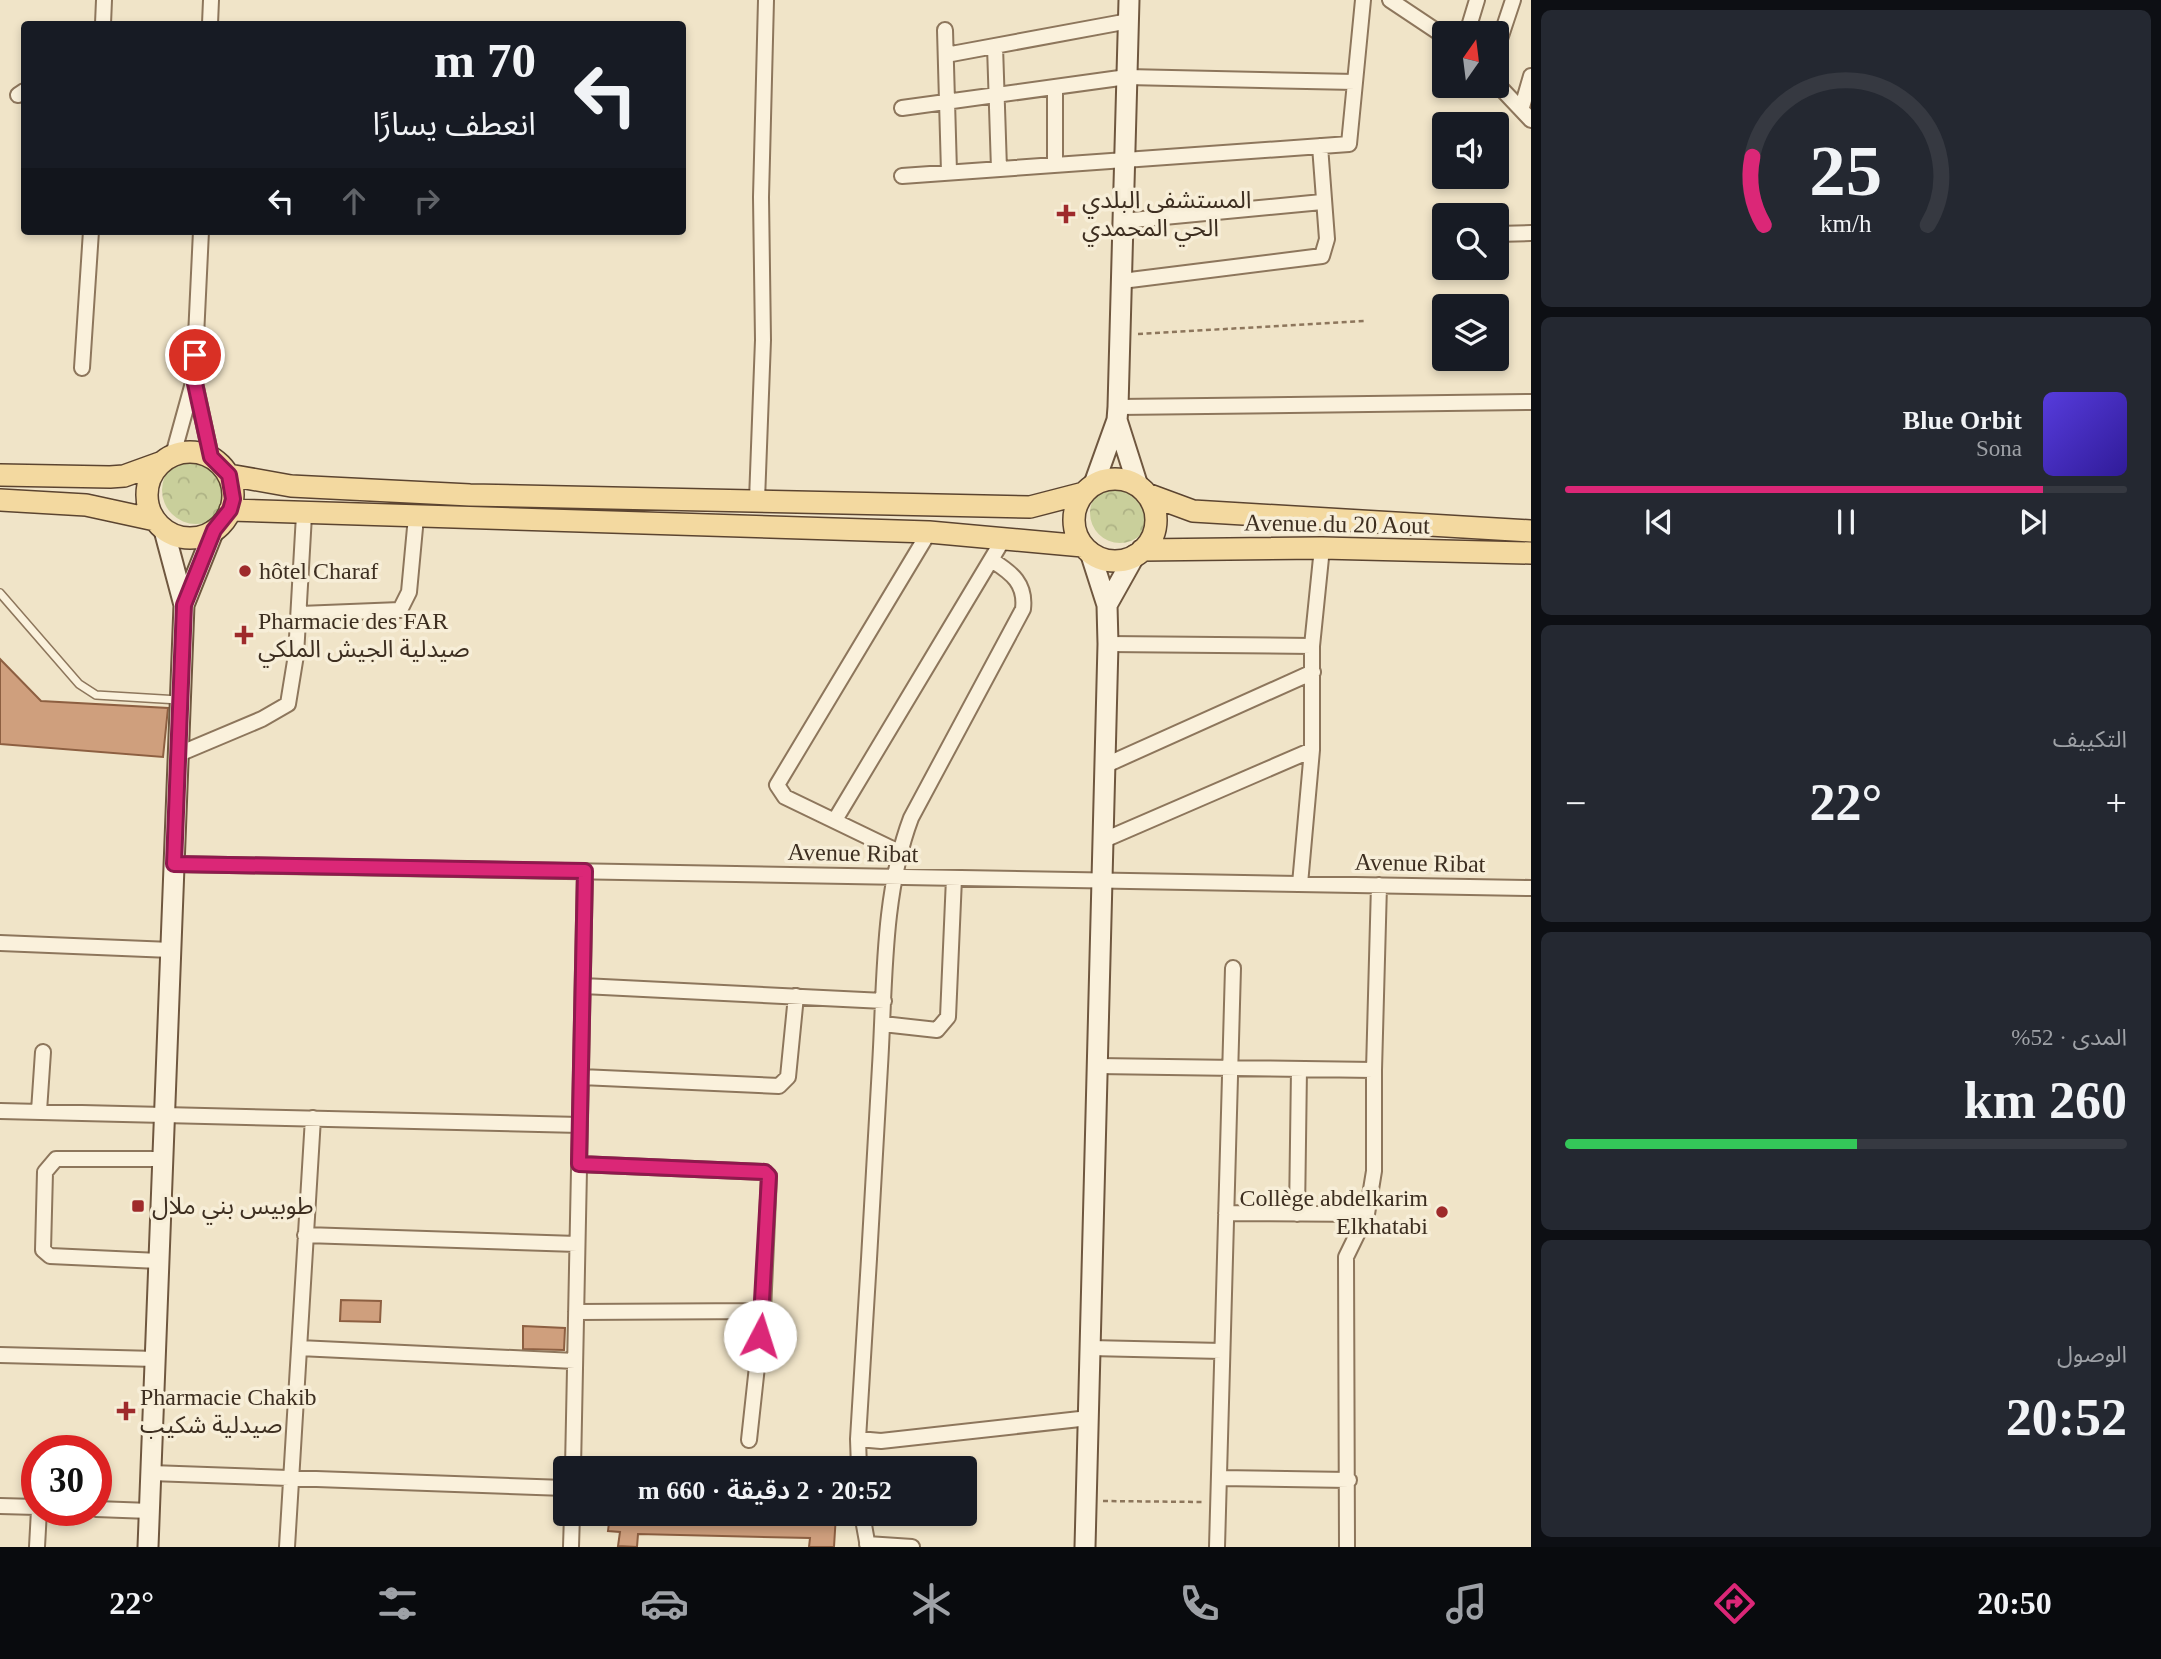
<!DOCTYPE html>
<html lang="ar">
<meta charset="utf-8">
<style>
body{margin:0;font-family:"Times New Roman","Noto Sans Arabic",serif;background:#242831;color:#f1f3f6;direction:rtl;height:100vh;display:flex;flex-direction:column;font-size:26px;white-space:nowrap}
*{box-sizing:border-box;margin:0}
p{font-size:23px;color:#9ea1a6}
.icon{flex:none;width:38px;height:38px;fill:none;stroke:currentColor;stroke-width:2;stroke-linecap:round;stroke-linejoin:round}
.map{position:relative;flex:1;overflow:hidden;direction:ltr}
.drawer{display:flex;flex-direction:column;gap:10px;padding:10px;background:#0d0f14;width:630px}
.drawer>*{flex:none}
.hud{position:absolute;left:21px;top:21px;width:665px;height:214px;border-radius:7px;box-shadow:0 4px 10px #0003;direction:rtl;background:#171b24;color:#f1f3f6;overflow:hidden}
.needle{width:46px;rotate:14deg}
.controls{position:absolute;left:1432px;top:21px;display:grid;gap:14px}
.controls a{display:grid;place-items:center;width:77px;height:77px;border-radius:7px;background:#171b24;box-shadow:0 4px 10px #0003;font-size:35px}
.speed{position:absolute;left:21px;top:1435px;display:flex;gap:14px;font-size:35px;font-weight:700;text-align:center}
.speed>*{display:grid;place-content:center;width:91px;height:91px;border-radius:50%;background:#171b24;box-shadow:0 4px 10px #0003;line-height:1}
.speed .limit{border:10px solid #d22;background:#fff;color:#111}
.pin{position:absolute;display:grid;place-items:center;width:60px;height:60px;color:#fff;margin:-30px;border:4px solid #fff;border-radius:50%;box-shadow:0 2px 7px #0007}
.me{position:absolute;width:77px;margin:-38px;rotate:5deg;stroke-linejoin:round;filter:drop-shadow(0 0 5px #0008)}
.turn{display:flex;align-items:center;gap:24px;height:147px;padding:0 35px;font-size:32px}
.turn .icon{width:91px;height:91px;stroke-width:2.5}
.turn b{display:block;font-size:49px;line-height:60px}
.lanes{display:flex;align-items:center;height:66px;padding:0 35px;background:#0003;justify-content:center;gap:35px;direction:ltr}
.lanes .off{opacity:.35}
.big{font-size:52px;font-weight:600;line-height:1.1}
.drawer .card{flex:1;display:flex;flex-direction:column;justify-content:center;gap:10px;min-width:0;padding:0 24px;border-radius:10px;background:#242831}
.drawer .dial{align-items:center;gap:0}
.dial svg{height:182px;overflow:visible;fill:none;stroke:#363941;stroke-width:7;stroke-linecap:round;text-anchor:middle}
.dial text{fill:#f1f3f6;stroke:none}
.song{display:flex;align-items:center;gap:21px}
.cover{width:84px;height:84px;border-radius:10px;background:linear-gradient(135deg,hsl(250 70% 55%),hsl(250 70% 35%))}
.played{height:7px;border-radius:4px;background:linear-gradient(90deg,#db2777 85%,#363941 85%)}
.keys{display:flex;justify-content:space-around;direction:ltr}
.heat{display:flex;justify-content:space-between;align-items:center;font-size:38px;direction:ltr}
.charge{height:10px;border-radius:5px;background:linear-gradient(90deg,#34c759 52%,#363941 0)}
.trip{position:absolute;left:553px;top:1456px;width:424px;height:70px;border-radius:7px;background:#171b24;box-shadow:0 4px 10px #0003;font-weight:600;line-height:70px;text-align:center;direction:rtl}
.tab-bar{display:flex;height:112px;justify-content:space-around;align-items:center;background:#090b0e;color:#9ea1a6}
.tab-bar .icon{width:49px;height:49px}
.tab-bar .current{color:#db2777}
.tab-bar b{font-size:32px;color:#f1f3f6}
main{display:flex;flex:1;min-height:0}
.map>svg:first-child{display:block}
.park{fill:url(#park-crowns)}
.building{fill:#cf9f7d;stroke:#8d5f41;stroke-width:2}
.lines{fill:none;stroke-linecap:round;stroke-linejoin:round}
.lane-casing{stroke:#8d765c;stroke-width:10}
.street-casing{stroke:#8d765c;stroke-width:18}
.secondary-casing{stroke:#6f573f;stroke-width:23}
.primary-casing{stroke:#5b4430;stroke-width:24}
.path{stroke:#8d765c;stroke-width:2.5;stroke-dasharray:5 3.5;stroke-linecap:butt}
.lane{stroke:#faf1dc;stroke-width:7}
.street{stroke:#faf1dc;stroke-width:14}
.secondary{stroke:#faf1dc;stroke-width:19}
.primary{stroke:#f3d9a0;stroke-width:21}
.route-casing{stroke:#8e194d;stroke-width:18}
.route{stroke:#db2777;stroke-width:12}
.poi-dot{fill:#9e2a2b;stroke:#f7eed8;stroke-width:2.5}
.labels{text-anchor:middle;stroke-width:7;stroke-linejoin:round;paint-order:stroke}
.poi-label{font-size:24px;fill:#3d2e20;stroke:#f7eed8;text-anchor:start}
.street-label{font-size:24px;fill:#3d2e20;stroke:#f7eed8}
</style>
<main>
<section class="drawer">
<div class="card dial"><svg viewBox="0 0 100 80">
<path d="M14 69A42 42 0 1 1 86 69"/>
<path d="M14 69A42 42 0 0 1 9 39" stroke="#db2777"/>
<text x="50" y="56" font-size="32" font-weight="700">25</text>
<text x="50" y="72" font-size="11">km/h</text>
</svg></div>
<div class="card">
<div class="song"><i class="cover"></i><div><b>Blue Orbit</b><p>Sona</p></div></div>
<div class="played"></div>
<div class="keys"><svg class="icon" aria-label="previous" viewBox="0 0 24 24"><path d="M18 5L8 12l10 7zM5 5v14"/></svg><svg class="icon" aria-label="pause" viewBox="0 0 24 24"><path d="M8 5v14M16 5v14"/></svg><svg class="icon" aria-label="next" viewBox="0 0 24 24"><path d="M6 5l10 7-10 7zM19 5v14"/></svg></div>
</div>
<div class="card"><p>التكييف</p>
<div class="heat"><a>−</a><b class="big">22°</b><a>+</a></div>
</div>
<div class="card"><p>المدى · 52%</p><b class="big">260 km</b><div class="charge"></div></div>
<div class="card"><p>الوصول</p><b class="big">20:52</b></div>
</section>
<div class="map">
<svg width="1531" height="1547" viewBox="0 0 1531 1547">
<defs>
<pattern id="park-crowns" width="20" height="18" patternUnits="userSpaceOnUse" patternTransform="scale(1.75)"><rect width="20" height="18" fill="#c9cf9b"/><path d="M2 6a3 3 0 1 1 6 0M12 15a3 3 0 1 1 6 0" fill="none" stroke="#aeb285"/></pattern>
</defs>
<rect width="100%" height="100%" fill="#f0e4c8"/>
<path class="park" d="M162 490a34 34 0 1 1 68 0a34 34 0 1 1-68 0Z
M1090 513a30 30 0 1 1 60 0a30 30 0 1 1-60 0Z"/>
<path class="building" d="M0 659 41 701 168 708 163 757 0 744Z
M341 1300 381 1301 380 1322 340 1321Z
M523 1326 565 1328 564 1350 523 1349Z
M610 1514H836L834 1547H809L810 1538 638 1534 637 1547 618 1546 620 1532 608 1531Z"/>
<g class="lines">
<g class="lane-casing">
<path id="lane" d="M0 593 79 684 96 695 179 700"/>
</g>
<g class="street-casing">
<path id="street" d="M1390 0 1444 36
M103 24 104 0
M210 24 211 0
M945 30 949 172
M1467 33 1477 0
M995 46 999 169
M1496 51 1513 0
M946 55 1129 21
M1496 83 1531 120
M1055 87V165
M18 95 24 91
M1522 107 1531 76
M902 108 1127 77 1355 82
M902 176 1349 144 1363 0
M1122 221 1322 202
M1496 234 1531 233
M1443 236H1444
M1122 281 1322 256 1327 239 1320 146
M82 368 91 231
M195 383 211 457
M1118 407 1531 402
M173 455 194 379 201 231
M757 500 763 340 761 197 766 0
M300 614 400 610 409 592 416 517
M1108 644 1312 646
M179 754 262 719 288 704 296 655 304 515
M1106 765 1313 672
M835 820 1004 538
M1104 840 1312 750
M899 852 785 797 777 785 929 532
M174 864 1531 888
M1300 884 1312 750V646L1322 548
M0 943 171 950
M583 986 884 1001
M883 1024 937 1030 948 1017 954 878
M1098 1066 1374 1070
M581 1077 779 1086 788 1077 796 996
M0 1111 580 1125
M39 1111 43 1052
M1226 1213 1367 1214
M1297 1214 1299 1069
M305 1235 577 1244
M159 1261 50 1256 43 1250 45 1172 56 1159H163
M576 1312 763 1311 769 1176 765 1172 579 1164
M299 1348 575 1361
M1090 1348 1222 1351
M0 1355 156 1359
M858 1439 881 1441 1089 1418
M749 1440 763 1311
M573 1468 585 871
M859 1468 858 1439C866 1315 873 1190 880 1066 885 985 882 895 911 818L1023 609C1026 584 1012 573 993 561
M151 1473 565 1488
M1219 1478 1349 1480
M0 1506 37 1507
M96 1509 150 1511
M862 1514 868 1547
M867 1544 912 1547
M37 1547 39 1510
M287 1547 313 1118
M571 1547 572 1514
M1217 1547 1233 968
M1347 1547 1346 1257 1367 1214 1374 1171V1070L1379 885"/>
</g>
<g class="secondary-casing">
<path id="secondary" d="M1117 420 1138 486
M1094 484 1117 420 1118 407 1129 0
M184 605 214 530
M1107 605 1135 555
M148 1547 184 605 164 530
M1085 1547 1108 644 1107 605 1090 552"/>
</g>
<g class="primary-casing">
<path id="primary" d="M147 495a43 43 0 1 1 86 0a43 43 0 1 1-86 0Z
M0 475 110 477 124 476 160 463
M229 475 291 486 470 495 1030 507 1084 493
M1074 520a41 41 0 1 1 82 0a41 41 0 1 1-82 0Z
M1147 494 1193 511 1531 531
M0 500 86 505 155 520
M230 510 929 532 1083 546
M1142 550 1322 548 1531 553"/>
</g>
<path class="path" d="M1138 334 1365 321
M1103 1501 1205 1502"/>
<use href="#lane" class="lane"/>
<use href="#street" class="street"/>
<use href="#secondary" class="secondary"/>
<use href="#primary" class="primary"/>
</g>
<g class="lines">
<g class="route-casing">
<path id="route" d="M195 355 194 379 211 457 229 475 233 499 230 510 214 530 184 605 174 864 585 871 579 1164 765 1172 769 1176 760 1336"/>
</g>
<use href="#route" class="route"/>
</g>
<g class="poi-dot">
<path d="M1062.5 203.5h7v7h7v7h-7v7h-7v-7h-7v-7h7z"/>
<circle cx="245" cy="571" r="7"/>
<path d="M240.5 624.5h7v7h7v7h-7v7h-7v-7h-7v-7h7z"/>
<rect x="131" y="1199" width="14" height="14" rx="3.5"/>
<circle cx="1442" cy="1212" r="7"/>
<path d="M122.5 1400.5h7v7h7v7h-7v7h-7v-7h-7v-7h7z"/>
</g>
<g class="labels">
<g class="poi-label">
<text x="1082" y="208">المستشفى البلدي<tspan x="1082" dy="28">الحي المحمدي</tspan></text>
<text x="259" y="579">hôtel Charaf</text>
<text x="258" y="629">Pharmacie des FAR<tspan x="258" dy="28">صيدلية الجيش الملكي</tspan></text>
<text x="1428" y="1206" text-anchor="end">Collège abdelkarim<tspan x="1428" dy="28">Elkhatabi</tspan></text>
<text x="152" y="1214">طوبيس بني ملال</text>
<text x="140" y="1405">Pharmacie Chakib<tspan x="140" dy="28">صيدلية شكيب</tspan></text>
</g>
<g class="street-label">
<text transform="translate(1337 524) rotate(1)" y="8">Avenue du 20 Aout</text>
<text transform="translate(853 853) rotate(1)" y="8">Avenue Ribat</text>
<text transform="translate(1420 863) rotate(1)" y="8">Avenue Ribat</text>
</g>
</g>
</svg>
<div class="controls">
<a><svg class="needle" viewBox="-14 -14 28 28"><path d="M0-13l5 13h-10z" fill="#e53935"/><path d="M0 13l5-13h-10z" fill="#9ea1a6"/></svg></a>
<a><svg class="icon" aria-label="sound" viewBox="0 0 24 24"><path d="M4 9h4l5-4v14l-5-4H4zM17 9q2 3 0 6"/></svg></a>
<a><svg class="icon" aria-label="search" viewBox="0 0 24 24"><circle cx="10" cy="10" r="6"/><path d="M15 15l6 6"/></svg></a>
<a><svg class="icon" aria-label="layers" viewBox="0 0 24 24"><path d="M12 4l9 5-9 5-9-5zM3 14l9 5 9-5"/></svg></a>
</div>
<div class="speed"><div class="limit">30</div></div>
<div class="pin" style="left:195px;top:355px;background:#d93025"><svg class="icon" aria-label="arrive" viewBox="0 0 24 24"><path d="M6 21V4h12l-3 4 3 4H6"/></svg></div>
<svg class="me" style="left:760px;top:1336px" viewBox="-20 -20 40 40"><circle r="19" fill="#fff"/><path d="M0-13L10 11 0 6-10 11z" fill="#db2777"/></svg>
<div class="trip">20:52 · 2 دقيقة · 660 m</div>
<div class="hud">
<div class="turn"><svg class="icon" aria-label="left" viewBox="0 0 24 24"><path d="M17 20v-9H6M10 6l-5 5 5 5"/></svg><div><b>70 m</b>انعطف يسارًا</div></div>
<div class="lanes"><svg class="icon" aria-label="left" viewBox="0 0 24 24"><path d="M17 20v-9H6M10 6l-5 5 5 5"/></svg><svg class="icon off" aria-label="ahead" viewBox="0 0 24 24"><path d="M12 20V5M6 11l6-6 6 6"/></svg><svg class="icon off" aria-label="right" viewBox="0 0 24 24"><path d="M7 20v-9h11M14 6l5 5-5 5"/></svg></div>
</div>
</div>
</main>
<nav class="tab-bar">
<b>20:50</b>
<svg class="icon current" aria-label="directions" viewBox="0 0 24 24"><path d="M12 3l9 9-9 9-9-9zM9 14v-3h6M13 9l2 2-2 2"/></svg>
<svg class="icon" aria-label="music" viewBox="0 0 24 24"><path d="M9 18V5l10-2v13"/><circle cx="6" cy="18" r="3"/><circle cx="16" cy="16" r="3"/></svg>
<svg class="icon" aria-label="phone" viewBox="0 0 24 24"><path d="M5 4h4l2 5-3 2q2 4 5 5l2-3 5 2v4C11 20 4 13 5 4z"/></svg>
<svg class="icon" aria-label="climate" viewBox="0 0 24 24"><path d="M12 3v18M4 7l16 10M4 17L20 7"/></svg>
<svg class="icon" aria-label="car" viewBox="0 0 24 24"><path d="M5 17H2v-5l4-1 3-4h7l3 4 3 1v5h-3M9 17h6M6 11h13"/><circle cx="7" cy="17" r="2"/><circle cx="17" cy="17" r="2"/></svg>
<svg class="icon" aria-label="filters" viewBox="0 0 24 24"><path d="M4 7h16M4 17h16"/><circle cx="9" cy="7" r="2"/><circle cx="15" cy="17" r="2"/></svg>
<b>22°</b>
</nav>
